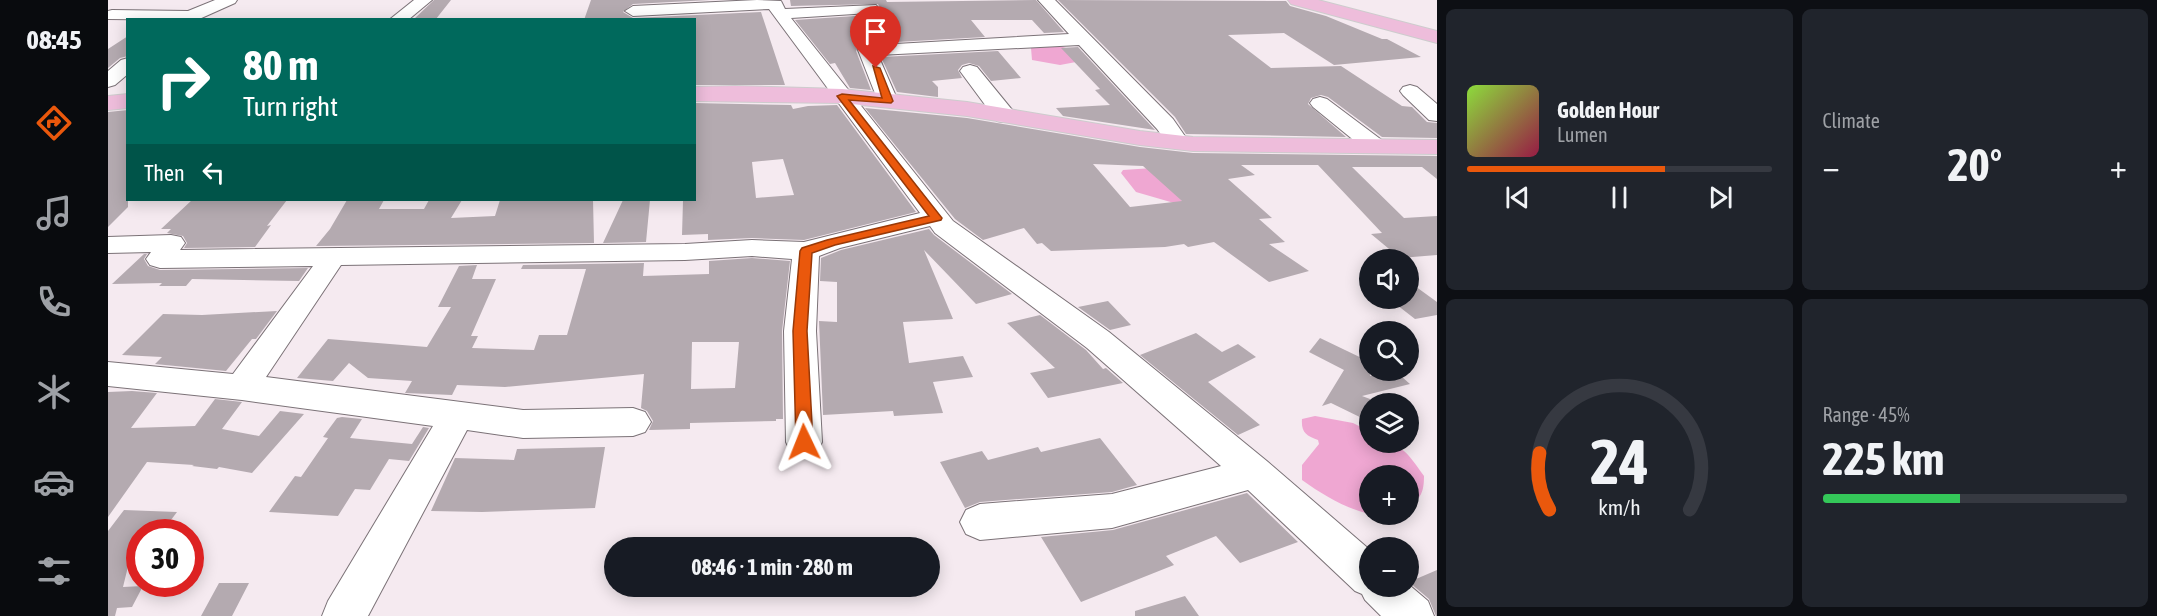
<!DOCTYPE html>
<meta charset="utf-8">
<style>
body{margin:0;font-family:"Asap Condensed",sans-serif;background:#20242c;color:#f1f3f6;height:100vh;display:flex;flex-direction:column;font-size:22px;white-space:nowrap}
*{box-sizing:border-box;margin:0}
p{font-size:20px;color:#9ea1a6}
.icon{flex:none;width:33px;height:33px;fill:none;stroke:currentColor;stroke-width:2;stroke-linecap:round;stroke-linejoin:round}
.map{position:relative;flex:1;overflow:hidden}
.details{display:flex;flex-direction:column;gap:9px;padding:9px;background:#0d0f14;width:720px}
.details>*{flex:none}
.guide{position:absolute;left:18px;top:18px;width:570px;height:183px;border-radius:0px;box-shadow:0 3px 15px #0003;background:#00695c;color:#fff;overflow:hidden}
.tools{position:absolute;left:1251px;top:249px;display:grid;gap:12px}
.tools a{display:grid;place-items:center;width:60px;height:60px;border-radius:50%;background:#171b24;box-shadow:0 3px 15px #0003;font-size:30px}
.speed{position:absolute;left:18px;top:519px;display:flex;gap:12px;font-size:30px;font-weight:700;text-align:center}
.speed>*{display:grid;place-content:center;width:78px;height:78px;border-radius:50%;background:#171b24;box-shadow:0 3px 15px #0003;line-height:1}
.speed .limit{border:9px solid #d22;background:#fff;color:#111}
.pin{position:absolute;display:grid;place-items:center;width:51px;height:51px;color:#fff;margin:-62px -26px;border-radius:50% 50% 50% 0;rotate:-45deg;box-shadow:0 0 6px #0007}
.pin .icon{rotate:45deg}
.me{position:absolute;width:66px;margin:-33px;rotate:358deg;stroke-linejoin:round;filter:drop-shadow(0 0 4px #0008)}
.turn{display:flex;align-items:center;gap:21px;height:126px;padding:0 18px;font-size:27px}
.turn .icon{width:78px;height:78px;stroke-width:2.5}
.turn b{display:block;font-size:42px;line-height:51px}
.then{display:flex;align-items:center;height:57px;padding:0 18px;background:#0003;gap:12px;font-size:22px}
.big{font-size:45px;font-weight:700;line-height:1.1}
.details .card{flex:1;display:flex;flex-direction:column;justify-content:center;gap:9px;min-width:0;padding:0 21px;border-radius:9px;background:#20242c}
.details .dial{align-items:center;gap:0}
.dial svg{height:156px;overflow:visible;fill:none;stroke:#363941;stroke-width:7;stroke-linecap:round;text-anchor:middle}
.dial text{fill:#f1f3f6;stroke:none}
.song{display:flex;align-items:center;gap:18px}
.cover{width:72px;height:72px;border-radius:9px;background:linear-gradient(135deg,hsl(90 70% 55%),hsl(340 70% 35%))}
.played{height:6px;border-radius:3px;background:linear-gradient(90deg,#ea580c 65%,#363941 65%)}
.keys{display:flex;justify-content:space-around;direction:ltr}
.heat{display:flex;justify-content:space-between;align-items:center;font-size:33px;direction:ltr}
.charge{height:9px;border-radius:4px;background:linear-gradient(90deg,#34c759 45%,#363941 0)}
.details .tiles{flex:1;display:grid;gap:9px;grid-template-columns:repeat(2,1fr)}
.trip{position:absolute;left:496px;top:537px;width:336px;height:60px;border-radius:30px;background:#171b24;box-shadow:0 3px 15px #0003;font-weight:700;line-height:60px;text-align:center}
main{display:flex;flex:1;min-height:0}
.tabs{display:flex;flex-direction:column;width:108px;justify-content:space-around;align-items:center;background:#090b0e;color:#9ea1a6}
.tabs .icon{width:42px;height:42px}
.tabs .active{color:#ea580c}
.tabs b{font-size:27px;color:#f1f3f6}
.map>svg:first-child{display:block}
.water{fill:#efa7d2}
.building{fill:#b4aab0;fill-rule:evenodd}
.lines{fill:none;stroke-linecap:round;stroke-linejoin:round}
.minor-casing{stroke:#7b7277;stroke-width:2}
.major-casing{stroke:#cdcccd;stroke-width:2}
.minor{fill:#fff;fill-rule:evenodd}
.major{fill:#eebddb;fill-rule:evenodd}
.route{fill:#ea580c;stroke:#983908;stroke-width:1.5}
</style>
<main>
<nav class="tabs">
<b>08:45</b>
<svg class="icon active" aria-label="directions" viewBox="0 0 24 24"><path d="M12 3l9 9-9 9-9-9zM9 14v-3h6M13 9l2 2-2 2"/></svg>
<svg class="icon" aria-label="music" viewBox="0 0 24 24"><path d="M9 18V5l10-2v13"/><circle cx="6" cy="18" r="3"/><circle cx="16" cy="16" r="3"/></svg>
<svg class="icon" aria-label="phone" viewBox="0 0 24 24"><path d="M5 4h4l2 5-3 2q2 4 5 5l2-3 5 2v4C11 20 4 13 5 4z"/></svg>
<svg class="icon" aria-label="climate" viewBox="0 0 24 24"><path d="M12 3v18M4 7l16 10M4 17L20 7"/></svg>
<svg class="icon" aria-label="car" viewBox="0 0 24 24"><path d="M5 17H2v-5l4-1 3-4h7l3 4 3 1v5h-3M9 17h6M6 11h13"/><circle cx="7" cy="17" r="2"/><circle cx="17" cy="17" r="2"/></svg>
<svg class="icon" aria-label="filters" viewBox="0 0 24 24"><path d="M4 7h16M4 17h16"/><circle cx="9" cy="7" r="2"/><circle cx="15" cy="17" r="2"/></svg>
</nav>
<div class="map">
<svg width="1329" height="616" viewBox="0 0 1329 616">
<rect width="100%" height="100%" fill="#f5eaf0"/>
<path class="water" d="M935 46C951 46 964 44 968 62L952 65 924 60 923 48Z
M1045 168 1075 202 1066 203 1028 192 1013 173 1015 170Z
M1207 416 1245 423 1261 431 1262 442C1294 442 1298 451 1316 476 1316 492 1313 498 1301 507L1300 476H1262L1261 514C1237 508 1215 495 1194 480V465L1211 444 1210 440C1198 436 1193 432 1194 419Z"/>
<path class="building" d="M326 0H343L328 19H306Z
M483 0H602L525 4 515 12 525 18 653 12 677 85H586V20H476Z
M682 0H778L779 2 928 0 956 32 936 33 924 20H863L877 37 753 44 748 51 763 90 742 88 727 63 722 64 687 20 762 15 772 8 770 4 683 6Z
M950 0 1178 1 1182 6 1218 16 1274 39H1279L1313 57 1226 65 1176 33 1120 35 1163 68 1233 66 1294 106 1304 107 1319 122 1329 123V138L1274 137 1220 97 1213 95 1203 98 1200 104 1238 137 1078 134 1067 117Z
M20 36V56L12 58 0 68V49Z
M970 47 1047 130 955 116 948 108 1002 105 987 90 992 89 953 48Z
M890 51 913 78 883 81 871 66 861 63 854 65 850 70 854 78 824 81 830 87V97L789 92 773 57Z
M586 103 683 105 685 109 700 106 729 105 808 212 696 240 644 238 600 240V234L574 235 575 201 586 200ZM675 159 686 195 648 198 644 162Z
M757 108 859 118 1032 147 1085 153 1329 156V179L1314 167H1244L1296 218 1329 216V255L1292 258 1263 234 1274 233 1210 165H1133L1147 175 1120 179 1164 218 1151 219 1177 242 1161 244 1201 271 1161 282 1106 242 1080 247 1076 244 1057 247 943 251 934 243 929 244 916 228 875 240 847 219ZM985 164 1035 166 1074 201 1022 207Z
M20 110V207L0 227V112Z
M84 200H179L159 226 163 225 147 247 76 248 79 243 75 236 59 233 63 229H53Z
M239 200H276L271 209H316L321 200H354L343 218 387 216 392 200H485L486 243 208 246 222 229Z
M515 200H542L538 242 495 243Z
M821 229 826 235 904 294 868 304 816 250 845 319 795 322 801 363 855 356 865 377 825 382 835 413 786 416 785 411 715 415 711 321 729 322V282L712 281 713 258 733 250Z
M36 254H39L36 259 40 266 52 270 200 268 191 281 84 279 78 286H51L54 283 4 284Z
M644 258 682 261 674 331 675 419H668V421L582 423V429L541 430 545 421 539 411 533 408 536 374 397 387 349 385 344 395 297 393 304 381 260 378 241 363 225 381 189 378 220 339 319 347 343 307H330L351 266 369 265 364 279H388L363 336H370L364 348 426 350 431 335H459L478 269H413L415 265 536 263 535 276 601 274V261ZM584 342H631L627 388 583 389Z
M1300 281 1329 302V315L1307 319 1280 298H1300Z
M1000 301 1023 325 1002 330 970 307Z
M169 311 148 339H144L118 371 47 364 54 357 14 355 55 314 94 315Z
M932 315 978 350 995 369 998 368 1015 383 940 398 922 373 947 368 899 323Z
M1088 333 1114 352 1130 344 1148 357 1100 382 1152 425 1130 435 1032 355Z
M1212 338 1262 362V376L1286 370 1302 384 1254 396 1262 399V422L1223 403 1214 406 1236 370 1201 352Z
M24 391 49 393 23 428 87 426 107 399 134 402 114 429 151 436 172 411 196 414 144 473 111 467 109 469 84 466 86 465 39 462 0 517V392Z
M234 417 254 419 242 438 304 444 315 427 321 428 301 461 281 459 262 490 247 489 230 516 161 512 187 476 193 477 220 438 215 437 229 418Z
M992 438 1029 485 1004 492 872 502 857 508 832 462 874 451 880 460 930 447 933 452Z
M497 447 487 508 374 512 323 511 347 458 406 460 409 449Z
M1139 493 1190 542 1132 563 1108 536 1058 556 1066 565 973 602 933 537 1005 530Z
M16 510 69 512 54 532H32V543L26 542 15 587 35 586 24 607 9 608 7 616H0V531Z
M1329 570V616H1328L1321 599 1301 582Z
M111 583H141L124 616H93Z
M1077 596 1091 616H1027V611Z"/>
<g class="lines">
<g class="minor-casing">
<path id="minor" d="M107 0H129L127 3 89 20 0 19V11L4 10 80 11Z
M306 0H324L300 20H281Z
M649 0 673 1 677 9 768 5 770 8 762 13 683 18 845 221 1001 332 1160 462 1262 550V586H1300V584L1320 601 1326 616H1273L1257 600 1254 594 1247 591 1140 490 1004 528 872 540 858 534 852 522 858 510 872 504 1004 494 1113 466 979 348 827 233 822 226 732 248 711 256 708 331 714 442 709 452 696 457 683 452 678 442 676 331 684 259 644 256 577 260 233 265 158 377 415 410 525 408 537 412 543 422 537 432 525 436 415 438 359 430 260 616H214L220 601 325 426 134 400 0 386V362L125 374 205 266 52 268 42 265 38 259 43 252 0 253V237L63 235 73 237 77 243 72 250 577 244 644 240 696 242 812 213 661 9 525 16 517 11 525 6Z
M930 0H947L1065 119 1081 142 1078 147 1070 149 1062 147 1049 129 971 45 770 55 790 101 787 105 780 107 773 105 770 101 750 50 753 46 961 34Z
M20 58V74L7 85 0 87V71L13 60Z
M862 65 869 67 905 111 908 116 905 121 897 122 889 121 852 71 855 67Z
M1302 85 1309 87 1329 104V121L1321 120 1295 95 1292 91 1295 87Z
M1212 97 1219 99 1275 141 1278 146 1275 151 1267 153 1259 151 1205 107 1202 103 1205 99Z"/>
</g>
<g class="major-casing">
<path id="major" d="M1180 0H1210L1329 31V43L1183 4Z
M627 86 734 89 859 102 1032 131 1085 137 1329 140V154L1085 151 1032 145 859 116 734 103 586 101V87Z
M20 94V108L0 110V96Z"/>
</g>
<use href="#minor" class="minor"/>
<use href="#major" class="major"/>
</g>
<path class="route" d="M765 66 772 68 785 101 783 103 741 100 834 218 833 220 727 245 704 253 699 331 705 442 702 447 696 449 690 447 688 442 685 331 692 251 694 248 719 240 821 216 729 96 734 94 774 98Z"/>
</svg>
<div class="tools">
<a><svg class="icon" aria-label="sound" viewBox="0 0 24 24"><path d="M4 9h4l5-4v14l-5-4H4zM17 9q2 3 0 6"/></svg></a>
<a><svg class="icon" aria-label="search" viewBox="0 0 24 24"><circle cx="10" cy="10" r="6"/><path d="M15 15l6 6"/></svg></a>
<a><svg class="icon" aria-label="layers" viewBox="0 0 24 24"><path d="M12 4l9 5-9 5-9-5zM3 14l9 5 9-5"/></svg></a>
<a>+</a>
<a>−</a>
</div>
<div class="speed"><div class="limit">30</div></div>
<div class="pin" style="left:768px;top:68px;background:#d93025"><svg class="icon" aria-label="arrive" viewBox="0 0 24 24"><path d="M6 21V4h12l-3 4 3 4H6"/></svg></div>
<svg class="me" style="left:696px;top:442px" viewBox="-20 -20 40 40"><path d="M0-17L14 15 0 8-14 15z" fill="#ea580c" stroke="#fff" stroke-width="4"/></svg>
<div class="trip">08:46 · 1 min · 280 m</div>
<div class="guide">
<div class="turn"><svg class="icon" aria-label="right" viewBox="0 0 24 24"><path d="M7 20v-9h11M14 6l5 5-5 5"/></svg><div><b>80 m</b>Turn right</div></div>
<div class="then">Then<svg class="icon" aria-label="left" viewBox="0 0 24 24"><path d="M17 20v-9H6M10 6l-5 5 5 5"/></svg></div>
</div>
</div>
<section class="details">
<div class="tiles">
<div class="card">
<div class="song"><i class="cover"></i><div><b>Golden Hour</b><p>Lumen</p></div></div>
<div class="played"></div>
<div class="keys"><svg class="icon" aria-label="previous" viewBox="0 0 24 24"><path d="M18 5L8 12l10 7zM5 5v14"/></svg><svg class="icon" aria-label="pause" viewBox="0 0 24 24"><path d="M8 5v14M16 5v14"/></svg><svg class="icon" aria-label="next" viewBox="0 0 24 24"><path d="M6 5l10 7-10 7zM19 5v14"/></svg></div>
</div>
<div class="card"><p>Climate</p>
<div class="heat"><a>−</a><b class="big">20°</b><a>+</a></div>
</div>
<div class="card dial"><svg viewBox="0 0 100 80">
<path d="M14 69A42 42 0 1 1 86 69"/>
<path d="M14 69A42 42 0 0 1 9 40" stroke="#ea580c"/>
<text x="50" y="56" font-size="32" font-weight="700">24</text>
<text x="50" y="72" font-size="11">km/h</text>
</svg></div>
<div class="card"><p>Range · 45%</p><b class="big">225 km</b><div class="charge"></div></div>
</div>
</section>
</main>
